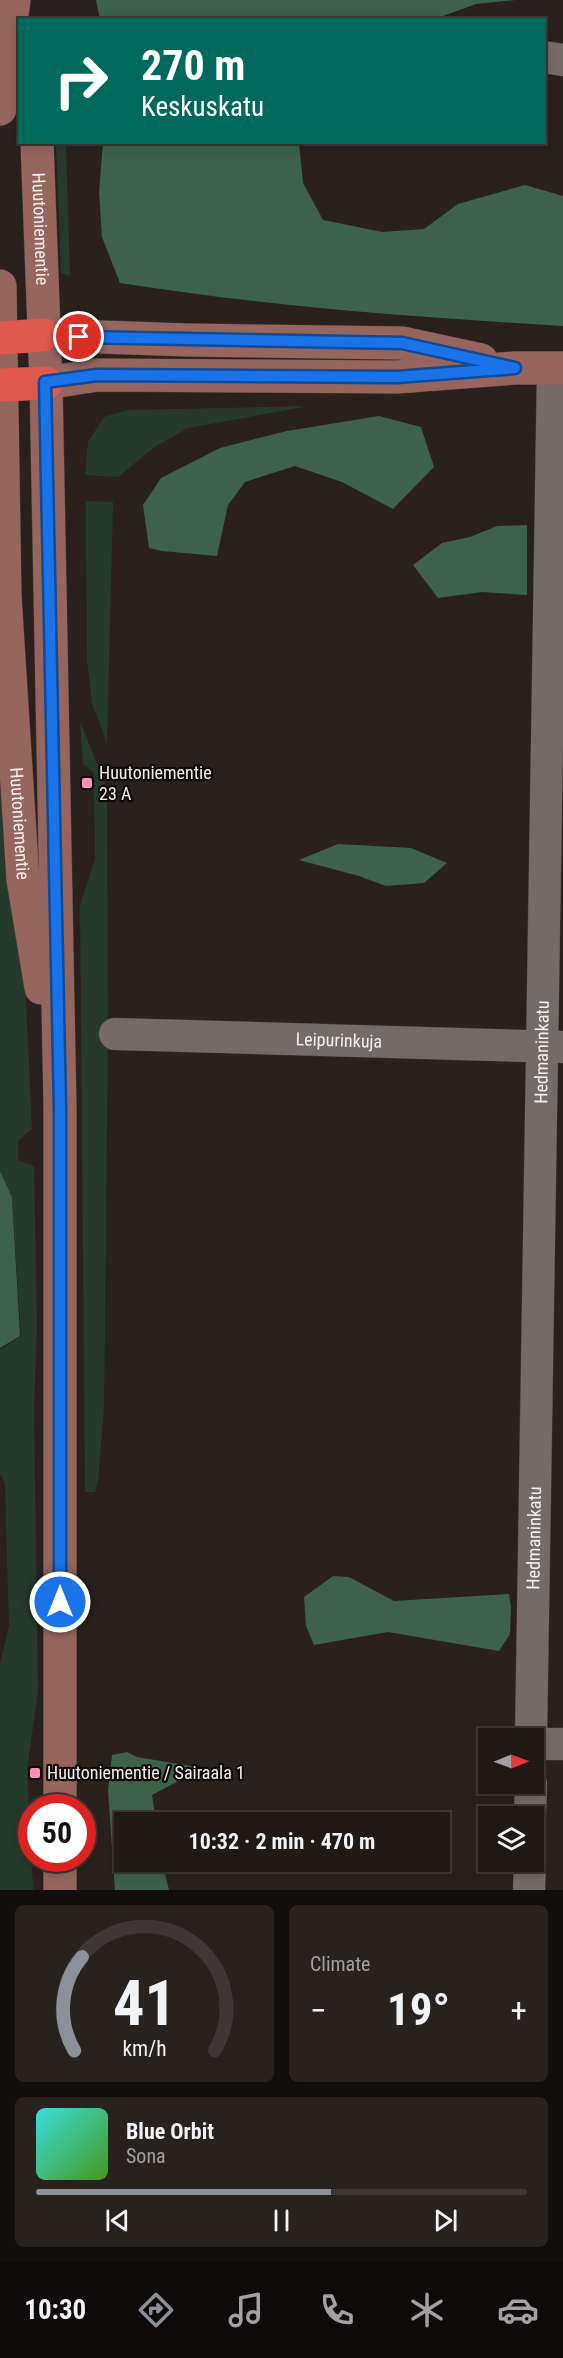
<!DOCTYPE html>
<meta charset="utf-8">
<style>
body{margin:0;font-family:"Roboto Condensed",sans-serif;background:#28221f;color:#f1f3f6;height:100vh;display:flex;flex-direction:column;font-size:22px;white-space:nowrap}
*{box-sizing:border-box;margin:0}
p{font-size:20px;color:#a2a0a1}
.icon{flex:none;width:33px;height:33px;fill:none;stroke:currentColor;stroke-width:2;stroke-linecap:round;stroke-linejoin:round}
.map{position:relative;height:1890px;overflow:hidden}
.details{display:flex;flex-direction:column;gap:15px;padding:15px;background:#120e0c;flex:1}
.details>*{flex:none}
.banner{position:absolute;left:18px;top:18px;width:528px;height:126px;border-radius:0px;box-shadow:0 3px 9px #0003,0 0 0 2px #3d3835;background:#00695c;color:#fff;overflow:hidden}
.needle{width:39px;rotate:89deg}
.tools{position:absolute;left:478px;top:1728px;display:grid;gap:12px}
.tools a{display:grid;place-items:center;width:66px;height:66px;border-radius:0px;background:#201916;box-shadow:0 3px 9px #0003,0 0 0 2px #3d3835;font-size:30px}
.speed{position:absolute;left:18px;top:1794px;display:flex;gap:12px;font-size:30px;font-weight:700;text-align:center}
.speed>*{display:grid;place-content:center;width:78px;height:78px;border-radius:50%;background:#201916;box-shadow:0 3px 9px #0003,0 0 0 2px #3d3835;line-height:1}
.speed .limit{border:9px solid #d22;background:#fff;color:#111}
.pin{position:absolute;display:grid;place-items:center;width:51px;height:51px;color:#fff;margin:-26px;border:3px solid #fff;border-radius:50%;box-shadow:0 2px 6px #0007}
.me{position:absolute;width:66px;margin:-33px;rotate:0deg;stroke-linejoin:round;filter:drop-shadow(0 0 4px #0008)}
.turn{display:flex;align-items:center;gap:21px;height:126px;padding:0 24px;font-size:27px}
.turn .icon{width:78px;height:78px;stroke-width:2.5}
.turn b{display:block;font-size:42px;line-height:51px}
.big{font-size:45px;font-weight:700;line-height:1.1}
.details .tile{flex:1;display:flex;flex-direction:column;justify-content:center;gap:9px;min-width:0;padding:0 21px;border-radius:9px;background:#28221f}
.details .dial{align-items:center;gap:0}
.dial svg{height:156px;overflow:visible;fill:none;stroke:#3d3835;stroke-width:7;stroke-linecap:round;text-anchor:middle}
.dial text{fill:#f1f3f6;stroke:none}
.song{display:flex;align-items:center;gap:18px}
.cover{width:72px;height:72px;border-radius:9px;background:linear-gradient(135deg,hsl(180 70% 55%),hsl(100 70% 35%))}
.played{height:6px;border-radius:3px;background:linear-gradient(90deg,#8c9099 60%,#3d3835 60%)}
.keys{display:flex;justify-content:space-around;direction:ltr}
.heat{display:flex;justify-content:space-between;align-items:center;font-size:33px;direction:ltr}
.details .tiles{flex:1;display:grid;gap:15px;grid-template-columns:1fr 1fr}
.tile:last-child{grid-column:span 2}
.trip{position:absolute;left:114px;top:1812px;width:336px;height:60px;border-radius:0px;background:#201916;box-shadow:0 3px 9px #0003,0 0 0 2px #3d3835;font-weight:700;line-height:60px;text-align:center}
.dock{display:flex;height:96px;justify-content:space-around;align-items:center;background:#0d0a09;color:#a2a0a1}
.dock .icon{width:42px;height:42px}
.dock .current{color:#8c9099}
.dock b{font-size:27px;color:#f1f3f6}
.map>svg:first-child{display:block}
.green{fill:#263a2c}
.forest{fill:#3d6249}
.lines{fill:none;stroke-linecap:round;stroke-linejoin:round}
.street-casing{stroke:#443c39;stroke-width:33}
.secondary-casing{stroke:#443c39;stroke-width:34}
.highway-casing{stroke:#443c39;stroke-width:34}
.street{stroke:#756a65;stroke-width:32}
.secondary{stroke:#95655e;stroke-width:33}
.highway{stroke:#e1584e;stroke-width:33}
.route-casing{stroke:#114b97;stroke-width:15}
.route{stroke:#1a73e8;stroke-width:10}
.poi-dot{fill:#ff8eba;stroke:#0f0b0a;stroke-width:2}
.labels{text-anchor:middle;stroke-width:4.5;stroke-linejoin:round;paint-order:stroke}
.street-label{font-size:18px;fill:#f6efec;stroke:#0f0b0a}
.poi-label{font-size:18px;fill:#f6efec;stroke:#0f0b0a;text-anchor:start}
</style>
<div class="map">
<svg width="563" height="1890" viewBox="0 0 563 1890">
<rect width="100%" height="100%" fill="#2a211d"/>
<path class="green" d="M56 143H66L70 276 61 273Z
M309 406 188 428 156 446 118 477 85 475 88 442 104 417 128 410Z
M86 501 113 502 107 743 92 703 87 659Z
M80 721 107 789 108 1036 104 1408 98 1481 95 1492H85L80 905 95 859 94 773 83 764Z
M0 784 26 1003 32 1129 18 1141V1160L34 1166 37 1325 34 1409 38 1691 27 1770 33 1890H0V1665L9 1626 5 1483 0 1474V1350L21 1336 12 1197 0 1171Z"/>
<path class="forest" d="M96 0H516L476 4 432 20 100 19Z
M103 143H299L303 183 323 220 382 232 424 229 458 204 525 185 563 196V326C415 317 266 306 120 283L102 237 99 192Z
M379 416 421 427 434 467 393 509 342 482 295 466 245 482 228 505 217 556 162 551 149 548 143 505 161 478 220 448 287 431Z
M527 525V595L482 592 438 598 413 565 442 543 470 537 497 526Z
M338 844 411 848 447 863 424 883 386 886 359 876 299 860Z
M0 1171 12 1197 20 1336 0 1348Z
M333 1576 349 1577 394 1601 509 1594 511 1607 510 1634 499 1651 388 1632 314 1645 306 1626 304 1597Z
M127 1752 137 1757 203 1768 152 1795 156 1822H124V1862H162L169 1890H115L108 1790 112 1755Z"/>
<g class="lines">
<g class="street-casing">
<g id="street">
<path d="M544 57 563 60"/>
<path id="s1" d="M115 1034 562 1047"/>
<path id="s2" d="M531 1738 553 368"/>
<path d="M534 1744H563"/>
<path d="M530 1816 531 1784"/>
<path d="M529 1890 530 1862"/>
</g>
</g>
<g class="secondary-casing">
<g id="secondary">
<path d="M0 109 14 0"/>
<path id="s3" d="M37 142 46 383 60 1108V1808"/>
<path id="s4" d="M0 286 5 596 23 880 41 988"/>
<path d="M43 335 187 340 402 343 481 360"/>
<path d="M46 383 97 375 397 377 515 368H563"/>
<path d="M60 1890V1858"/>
</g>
</g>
<g class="highway-casing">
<path id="highway" d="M0 338 43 335
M0 385 46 383"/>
</g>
<use href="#street" class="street"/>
<use href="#secondary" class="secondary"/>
<use href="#highway" class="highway"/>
</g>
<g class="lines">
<g class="route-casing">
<path id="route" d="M60 1602V1108L45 382 97 375 397 377 515 368 402 343 79 337"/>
</g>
<use href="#route" class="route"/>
</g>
<g class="poi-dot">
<rect x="81" y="777" width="12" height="12" rx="3"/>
<rect x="29" y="1767" width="12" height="12" rx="3"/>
</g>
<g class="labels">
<g class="street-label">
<text dy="6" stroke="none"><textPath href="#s3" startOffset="87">Huutoniementie</textPath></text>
<text dy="6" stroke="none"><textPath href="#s4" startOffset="538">Huutoniementie</textPath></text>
<text dy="6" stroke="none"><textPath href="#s1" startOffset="224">Leipurinkuja</textPath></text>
<text dy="6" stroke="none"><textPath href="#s2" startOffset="686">Hedmaninkatu</textPath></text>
<text dy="6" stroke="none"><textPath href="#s2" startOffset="200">Hedmaninkatu</textPath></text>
</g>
<g class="poi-label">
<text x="99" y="779">Huutoniementie<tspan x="99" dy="21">23 A</tspan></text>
<text x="47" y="1779">Huutoniementie / Sairaala 1</text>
</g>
</g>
</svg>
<div class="tools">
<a><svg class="needle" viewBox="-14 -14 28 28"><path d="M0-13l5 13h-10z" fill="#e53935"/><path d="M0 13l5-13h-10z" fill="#a2a0a1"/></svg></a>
<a><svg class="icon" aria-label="layers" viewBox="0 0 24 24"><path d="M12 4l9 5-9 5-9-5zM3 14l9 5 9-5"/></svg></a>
</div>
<div class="speed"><div class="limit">50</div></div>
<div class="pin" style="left:79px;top:337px;background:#d93025"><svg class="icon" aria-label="arrive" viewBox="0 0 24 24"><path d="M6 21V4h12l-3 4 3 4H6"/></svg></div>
<svg class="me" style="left:60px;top:1602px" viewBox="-20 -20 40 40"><circle r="17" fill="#1a73e8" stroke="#fff" stroke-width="3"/><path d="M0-11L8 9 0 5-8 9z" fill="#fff"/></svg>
<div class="trip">10:32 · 2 min · 470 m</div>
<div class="banner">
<div class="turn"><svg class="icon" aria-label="right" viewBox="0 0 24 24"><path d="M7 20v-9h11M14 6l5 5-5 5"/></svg><div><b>270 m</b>Keskuskatu</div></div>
</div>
</div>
<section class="details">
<div class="tiles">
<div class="tile dial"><svg viewBox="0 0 100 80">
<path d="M14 69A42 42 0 1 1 86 69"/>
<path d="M14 69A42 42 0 0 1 18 21" stroke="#8c9099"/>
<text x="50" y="56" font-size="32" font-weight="700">41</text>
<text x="50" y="72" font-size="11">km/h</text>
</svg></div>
<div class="tile"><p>Climate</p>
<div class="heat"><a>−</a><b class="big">19°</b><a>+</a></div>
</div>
<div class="tile">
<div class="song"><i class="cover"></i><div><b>Blue Orbit</b><p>Sona</p></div></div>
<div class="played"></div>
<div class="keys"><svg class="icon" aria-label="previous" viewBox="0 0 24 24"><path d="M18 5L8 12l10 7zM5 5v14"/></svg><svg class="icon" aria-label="pause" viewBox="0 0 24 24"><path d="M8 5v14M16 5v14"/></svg><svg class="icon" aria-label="next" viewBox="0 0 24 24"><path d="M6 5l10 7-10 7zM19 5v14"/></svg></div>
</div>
</div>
</section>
<nav class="dock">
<b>10:30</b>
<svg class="icon current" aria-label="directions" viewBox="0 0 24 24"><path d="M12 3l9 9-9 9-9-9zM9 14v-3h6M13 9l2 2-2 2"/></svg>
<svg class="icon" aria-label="music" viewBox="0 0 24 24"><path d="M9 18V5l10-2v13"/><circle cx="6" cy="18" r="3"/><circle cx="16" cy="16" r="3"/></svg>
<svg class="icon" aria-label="phone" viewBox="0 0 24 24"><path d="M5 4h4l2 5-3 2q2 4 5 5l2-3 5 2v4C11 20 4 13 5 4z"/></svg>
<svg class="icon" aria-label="climate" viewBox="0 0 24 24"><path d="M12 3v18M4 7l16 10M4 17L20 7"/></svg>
<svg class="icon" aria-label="car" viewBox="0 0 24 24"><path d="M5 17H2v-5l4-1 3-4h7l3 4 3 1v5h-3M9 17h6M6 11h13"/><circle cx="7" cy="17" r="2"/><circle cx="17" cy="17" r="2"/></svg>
</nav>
